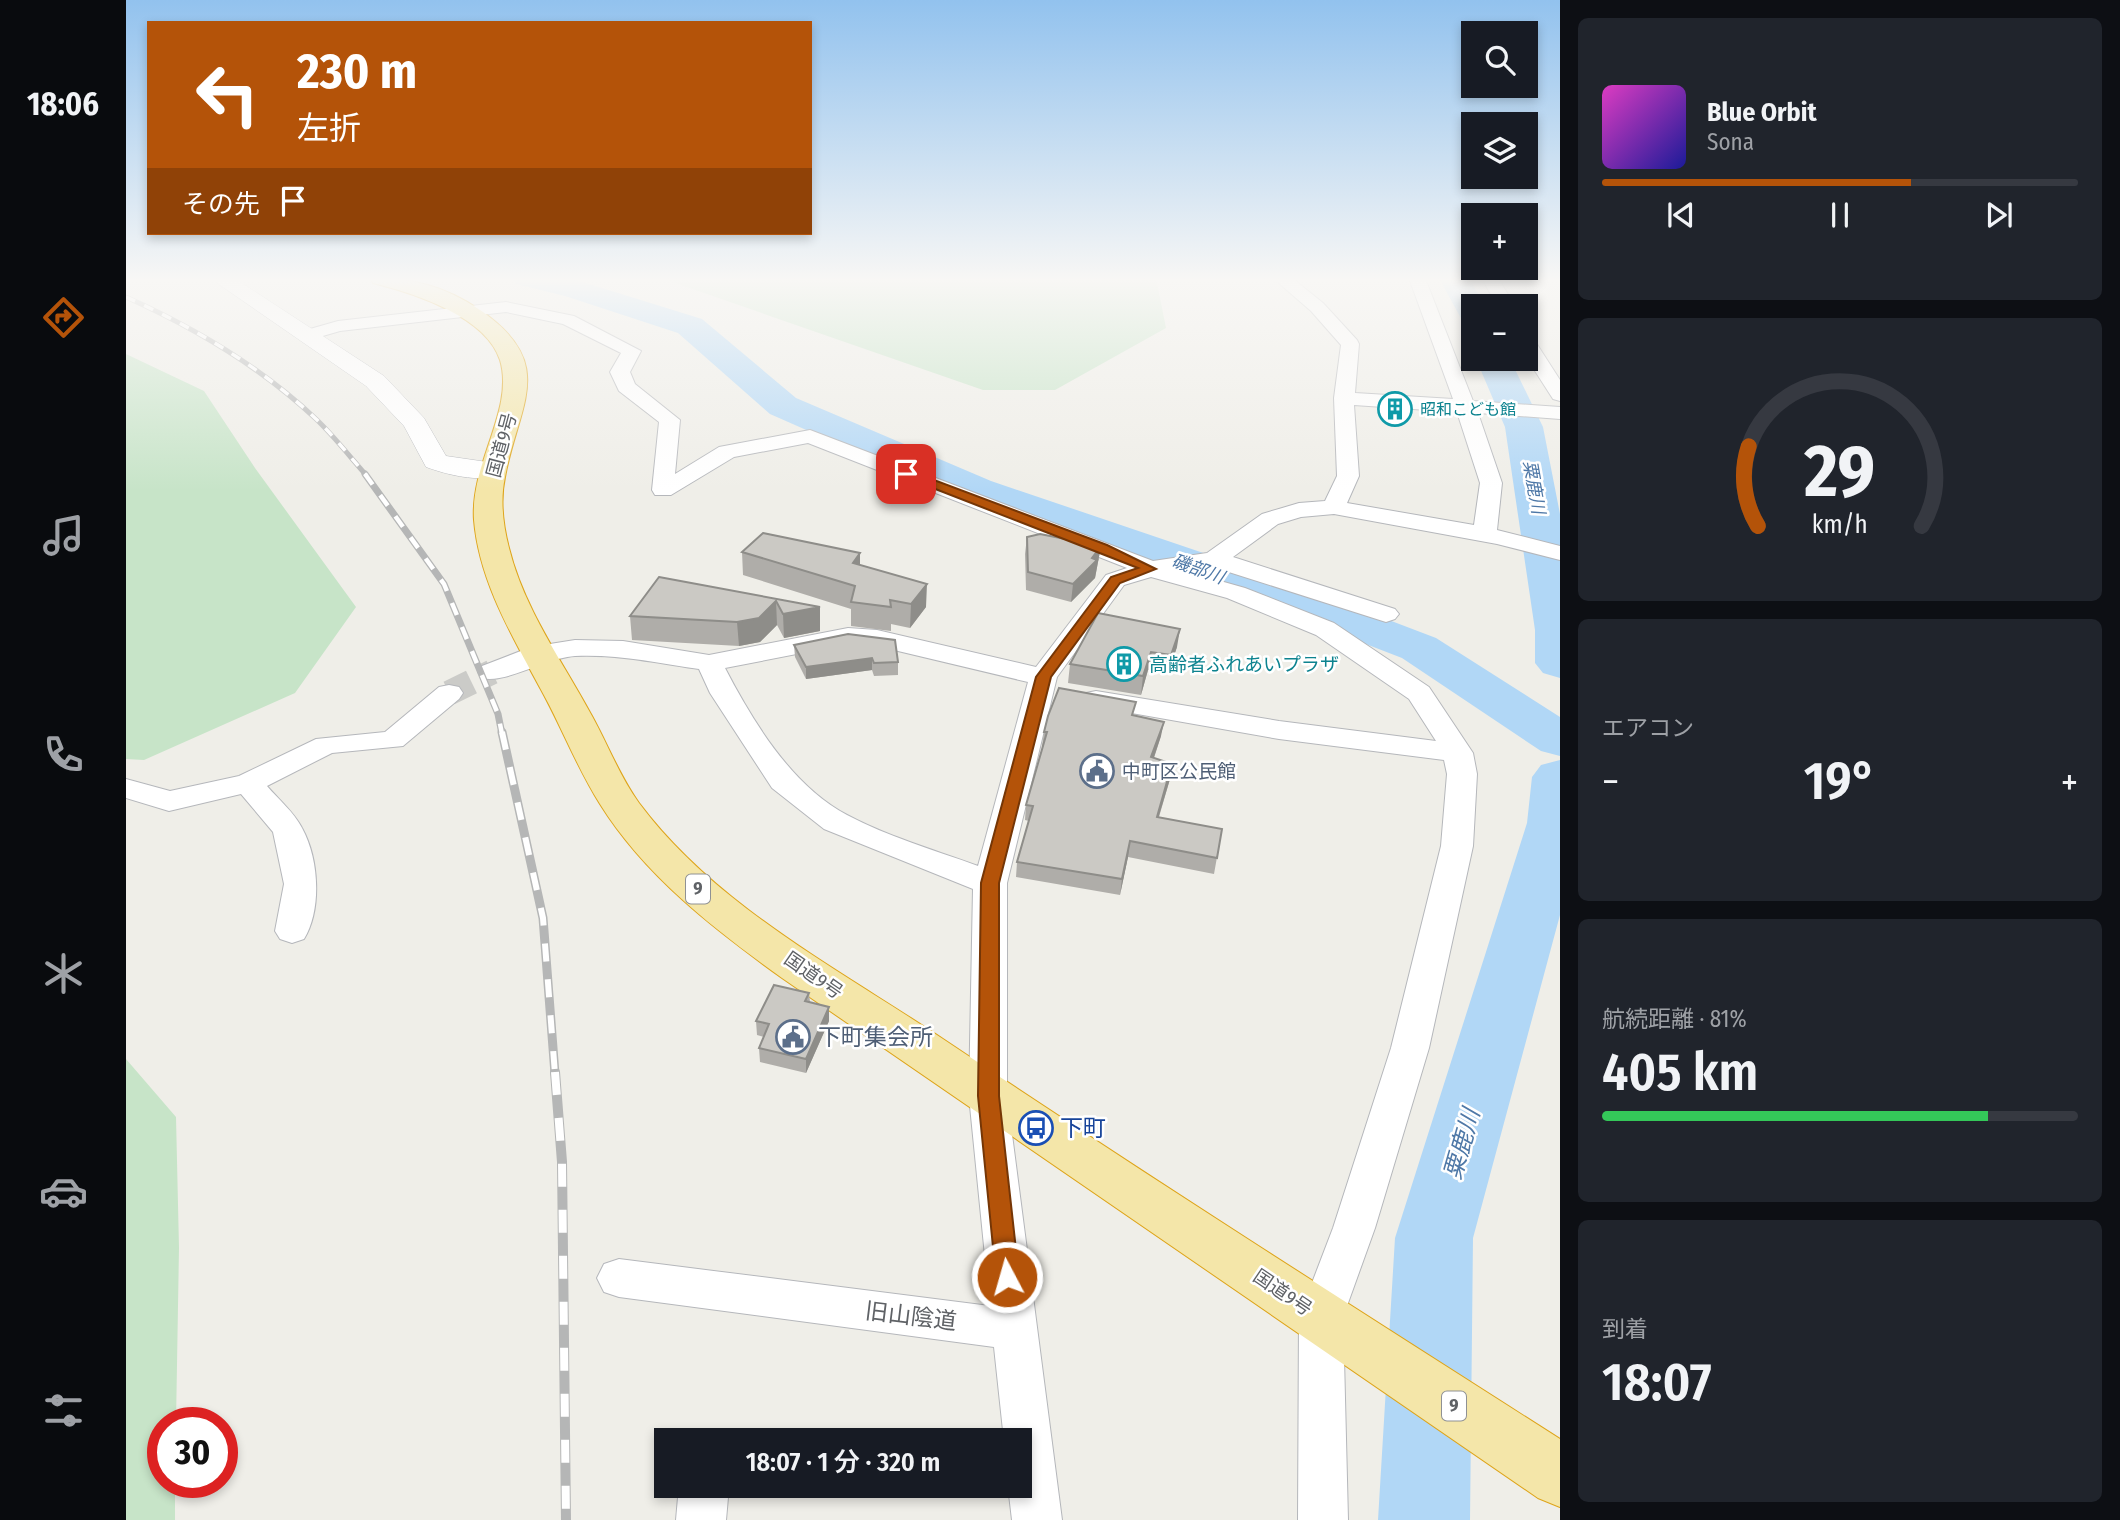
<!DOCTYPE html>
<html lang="ja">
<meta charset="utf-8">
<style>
body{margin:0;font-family:"Fira Sans Condensed","Noto Sans JP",sans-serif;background:#20242c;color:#f1f3f6;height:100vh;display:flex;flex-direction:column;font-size:26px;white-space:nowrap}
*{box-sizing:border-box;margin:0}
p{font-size:23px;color:#9ea1a6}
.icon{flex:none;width:38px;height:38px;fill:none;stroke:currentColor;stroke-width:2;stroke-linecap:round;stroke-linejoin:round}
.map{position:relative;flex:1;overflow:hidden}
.details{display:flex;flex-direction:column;gap:18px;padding:18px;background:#0d0f14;width:560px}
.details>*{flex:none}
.hud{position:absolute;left:21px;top:21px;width:665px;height:214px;border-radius:0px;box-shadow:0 4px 10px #0003;background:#b45309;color:#fff;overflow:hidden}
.fabs{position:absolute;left:1335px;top:21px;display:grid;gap:14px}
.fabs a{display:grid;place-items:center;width:77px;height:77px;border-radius:0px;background:#171b24;box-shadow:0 4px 10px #0003;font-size:35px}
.speed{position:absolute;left:21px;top:1407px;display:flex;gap:14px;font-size:35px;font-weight:700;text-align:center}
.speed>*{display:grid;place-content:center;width:91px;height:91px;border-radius:50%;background:#171b24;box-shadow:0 4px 10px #0003;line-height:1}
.speed .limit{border:10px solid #d22;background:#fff;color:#111}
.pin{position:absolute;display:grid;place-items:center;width:60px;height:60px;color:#fff;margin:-30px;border-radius:14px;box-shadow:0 4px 10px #0006}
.me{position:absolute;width:77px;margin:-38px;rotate:354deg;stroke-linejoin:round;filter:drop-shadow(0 0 5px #0008)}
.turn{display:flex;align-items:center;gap:24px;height:147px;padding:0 35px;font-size:32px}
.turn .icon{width:91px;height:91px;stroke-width:2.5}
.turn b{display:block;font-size:49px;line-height:60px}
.then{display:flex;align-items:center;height:66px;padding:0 35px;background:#0003;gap:14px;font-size:26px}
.big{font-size:52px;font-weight:600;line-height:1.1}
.details .tile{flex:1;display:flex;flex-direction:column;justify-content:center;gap:10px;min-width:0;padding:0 24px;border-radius:10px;background:#20242c}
.details .dial{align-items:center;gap:0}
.dial svg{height:182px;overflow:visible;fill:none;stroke:#363941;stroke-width:7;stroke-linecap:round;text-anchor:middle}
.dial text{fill:#f1f3f6;stroke:none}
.song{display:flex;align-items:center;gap:21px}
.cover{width:84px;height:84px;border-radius:10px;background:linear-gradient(135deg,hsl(310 70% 55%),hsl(240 70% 35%))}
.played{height:7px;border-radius:4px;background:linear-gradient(90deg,#b45309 65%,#363941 65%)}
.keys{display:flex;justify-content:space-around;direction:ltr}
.heat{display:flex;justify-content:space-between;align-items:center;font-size:38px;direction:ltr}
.charge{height:10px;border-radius:5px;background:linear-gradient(90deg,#34c759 81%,#363941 0)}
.trip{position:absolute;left:528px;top:1428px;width:378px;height:70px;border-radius:0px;background:#171b24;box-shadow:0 4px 10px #0003;font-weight:600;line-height:70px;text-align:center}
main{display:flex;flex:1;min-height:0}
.tab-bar{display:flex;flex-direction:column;width:126px;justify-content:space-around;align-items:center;background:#090b0e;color:#9ea1a6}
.tab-bar .icon{width:49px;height:49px}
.tab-bar .selected{color:#b45309}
.tab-bar b{font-size:32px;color:#f1f3f6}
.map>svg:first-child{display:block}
.green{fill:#c7e4c8}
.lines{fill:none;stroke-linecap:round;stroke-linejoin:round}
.river{fill:#b1d7f6;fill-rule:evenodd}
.minor-tunnel{stroke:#cbcbc8;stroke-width:25;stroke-dasharray:25 12;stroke-linecap:butt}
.minor-casing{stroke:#b5b7bb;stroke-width:2}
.tertiary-casing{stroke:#b5b7bb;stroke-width:1}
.trunk-casing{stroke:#dea419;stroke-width:2}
.minor{fill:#fff;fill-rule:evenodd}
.tertiary{fill:#fff;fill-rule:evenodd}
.trunk{fill:#f4e6a9;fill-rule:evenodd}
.rail-far3-casing{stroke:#b5b6b6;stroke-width:5}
.rail-far2-casing{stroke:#b5b6b6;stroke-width:7}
.rail-far1-casing{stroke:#b5b6b6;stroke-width:9}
.rail-casing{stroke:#b5b6b6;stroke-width:10}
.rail-far3{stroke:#fff;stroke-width:3.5;stroke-dasharray:10;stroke-linecap:butt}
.rail-far2{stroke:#fff;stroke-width:4.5;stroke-dasharray:13;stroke-linecap:butt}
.rail-far1{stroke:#fff;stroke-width:6;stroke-dasharray:18;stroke-linecap:butt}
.rail{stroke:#fff;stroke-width:8;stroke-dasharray:23;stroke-linecap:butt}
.wall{fill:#afada9}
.shaded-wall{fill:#8e8d89}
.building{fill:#cbc9c4;stroke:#8e8d89;stroke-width:2}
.route{fill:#b45309;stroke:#753606;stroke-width:2}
.labels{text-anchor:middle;stroke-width:5;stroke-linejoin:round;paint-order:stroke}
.far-culture-label{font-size:16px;fill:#0d838f;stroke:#fff;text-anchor:start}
.far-water-label{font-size:18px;font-style:italic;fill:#4e78a7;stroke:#fff}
.shield{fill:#fff;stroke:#8f9194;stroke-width:2}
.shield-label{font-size:18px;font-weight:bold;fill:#5f6266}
.street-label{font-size:19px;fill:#5f6266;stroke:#fff}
.culture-label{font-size:19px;fill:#0d838f;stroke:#fff;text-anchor:start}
.service-label{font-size:19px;fill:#4e5e75;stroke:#fff;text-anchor:start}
.near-service-label{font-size:23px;fill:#4e5e75;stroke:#fff;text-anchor:start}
.near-transit-label{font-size:23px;fill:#164399;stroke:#fff;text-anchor:start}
.near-street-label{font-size:23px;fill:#5f6266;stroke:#fff}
.near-water-label{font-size:24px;font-style:italic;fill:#4e78a7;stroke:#fff}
</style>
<main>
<nav class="tab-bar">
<b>18:06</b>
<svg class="icon selected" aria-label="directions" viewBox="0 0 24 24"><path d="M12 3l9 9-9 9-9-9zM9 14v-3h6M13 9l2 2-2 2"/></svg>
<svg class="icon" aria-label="music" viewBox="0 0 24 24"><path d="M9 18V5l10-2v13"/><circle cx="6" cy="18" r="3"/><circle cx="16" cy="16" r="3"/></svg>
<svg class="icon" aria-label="phone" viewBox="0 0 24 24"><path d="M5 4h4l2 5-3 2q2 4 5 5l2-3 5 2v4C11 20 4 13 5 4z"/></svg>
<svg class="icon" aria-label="climate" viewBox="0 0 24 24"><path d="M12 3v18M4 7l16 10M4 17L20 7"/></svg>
<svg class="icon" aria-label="car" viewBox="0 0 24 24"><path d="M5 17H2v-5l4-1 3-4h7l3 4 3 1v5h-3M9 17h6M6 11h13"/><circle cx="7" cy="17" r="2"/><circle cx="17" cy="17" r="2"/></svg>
<svg class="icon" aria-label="filters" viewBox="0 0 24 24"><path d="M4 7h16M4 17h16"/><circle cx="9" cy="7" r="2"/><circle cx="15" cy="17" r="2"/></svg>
</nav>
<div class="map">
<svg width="1434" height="1520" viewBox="0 0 1434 1520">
<rect width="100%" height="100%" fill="#efeee8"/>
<path class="green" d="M535 278H1030L1040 328 929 390H857Z
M0 354 78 391 129 468 230 607 169 693 18 760 0 759Z
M0 1059 50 1117 53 1248 50 1423H37V1482H49V1520H0Z"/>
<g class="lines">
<path class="river" d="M386 278 447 279 576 319 670 398 865 481 1163 582 1310 638 1434 717V756L1415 751 1276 658 1131 602 837 499 644 414 552 333 439 296 390 284Z
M1313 278H1343L1359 306H1348V325L1337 322Z
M1350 359H1384L1417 427 1434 514V678L1417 673 1409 663V630L1379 427Z
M1434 760V915L1347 1238 1344 1520H1252L1269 1238 1401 823 1406 777 1415 765Z"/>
<path class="minor-tunnel" d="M323 693 366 672"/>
<g class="minor-casing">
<path id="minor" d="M1147 278H1166L1197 303 1231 340 1233 344 1229 393 1327 399 1283 278H1299L1347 401 1434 407V419L1352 413 1376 483 1371 530 1434 546V560L1371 544 1208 514 1175 517 1152 524 1107 557 1269 609 1273 614 1269 619 1260 622 1087 567 1059 571 1119 588 1208 623 1303 687 1347 753 1351 774 1347 846 1303 1048 1249 1228 1217 1317 1222 1520H1172L1173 1317 1207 1228 1265 1048 1315 846 1321 774 1318 760 1153 739 960 705 956 699 960 693 970 691 1153 721 1310 741 1283 699 1190 635 1101 598 1025 577 998 585 931 677 881 883V1096L936 1520H886L882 1486H894V1440H878L868 1347 493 1297 478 1292 471 1278 478 1264 493 1259 864 1306 843 1096 847 889 698 829 646 788 584 693 573 669C532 663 491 654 449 656 420 658 379 684 356 678L352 672 356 666 405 647 449 640 497 641 583 655 722 628 751 630 910 667 980 575 1001 568 682 443 608 457 545 495H529L526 490 533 422 493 391 484 372 495 353 437 324 380 312 214 331 183 340 174 335 177 331 212 321 380 302 448 316 515 351 504 372 509 384 554 420 549 474 593 447 684 430 1027 561 1081 553 1136 514 1173 503 1199 501 1211 476 1208 398 1215 345 1185 311ZM1228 405 1331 412 1354 483 1348 525 1221 503 1233 476ZM722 644 751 646 902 682 852 866C809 850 762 837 721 815 666 786 627 722 599 668Z
M1356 278H1372L1389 306H1371Z
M1400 336 1407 338 1434 380V401L1427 399 1400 357Z
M323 685 333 687 337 693 333 699 277 746 206 753 141 786C152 799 168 812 176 828 193 859 196 909 178 939L166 943 154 939 149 931 158 884 147 832 115 794 43 811 0 798V779L44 791 113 776 190 739 259 732 313 687Z
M553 1486H603L600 1520H550Z"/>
</g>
<g class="tertiary-casing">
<path id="tertiary" d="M84 278H108L258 376 298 418 320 456 375 464 379 470 375 476C351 482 322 475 300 467L278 426 240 386Z"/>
</g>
<g class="trunk-casing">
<path id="trunk" d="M244 278C286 278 319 286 354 310 433 364 392 405 379 477 374 500 377 525 383 548 398 609 437 662 466 716 482 745 494 777 513 803 590 906 712 969 817 1039 1020 1175 1227 1307 1434 1439V1507L1412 1498 656 978C588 929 519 876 474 804 450 766 435 725 413 686 385 634 353 580 348 520 344 463 389 409 374 360 360 316 287 293 247 283Z"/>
</g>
<use href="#minor" class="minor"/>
<use href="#tertiary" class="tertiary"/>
<use href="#trunk" class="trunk"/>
<g class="rail-far3-casing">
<path id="rail-far3" d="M0 297C69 328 135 367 190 419 208 436 224 457 241 476"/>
</g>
<g class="rail-far2-casing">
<path id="rail-far2" d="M239 474 318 584 372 714 376 734"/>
</g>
<g class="rail-far1-casing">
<path id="rail-far1" d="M376 732 417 918 429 1074"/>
</g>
<g class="rail-casing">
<path id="rail" d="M429 1072 436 1162 440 1520"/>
</g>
<use href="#rail-far3" class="rail-far3"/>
<use href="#rail-far2" class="rail-far2"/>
<use href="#rail-far1" class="rail-far1"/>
<use href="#rail" class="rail"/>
</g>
<path class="wall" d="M901 537 975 546 969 578 945 602 900 590 899 554Z
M616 552 734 565 800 607 784 628 765 624V631L725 626V609L617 575Z
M533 577 694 607V631L658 638 651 625 634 642 613 646 506 640 504 616Z
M668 645 772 662V675L748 676 746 670 680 679 669 657Z
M1051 647 1042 673 1022 670 1015 695 942 683 944 664Z
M1008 716 1035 736 1028 758 1044 779 1033 817 1096 829 1088 874 1002 857 994 895 890 877 891 862 903 821 899 820 900 805 917 746H916L918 732Z
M683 993 684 1002 703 1007V1021L680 1073 634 1062 633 1048 638 1037 631 1035 630 1021Z"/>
<path class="shaded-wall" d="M975 546 969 578 945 602 947 584Z
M734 553V576L727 563Z
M801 584 800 607 784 628 785 604Z
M650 601 651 625 634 642 613 646 611 622Z
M694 607V631L658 638 657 614Z
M1054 629 1051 647 1042 673 1045 655Z
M1025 652 1022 670 1015 695 1017 676Z
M746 658V670L680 679V667Z
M1038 722 1035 736 1023 772 1025 757Z
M1046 764 1044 779 1028 832 1031 817Z
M1004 841 1002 857 994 895 996 879Z
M703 1007V1021L680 1073V1059Z"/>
<path class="building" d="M637 533 734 553 727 563 801 584 785 604 764 600 765 607 725 602 729 586 616 552Z
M914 534 975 546 966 558 971 560 947 584 902 572 901 537Z
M533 577 694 607 657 614 650 601 633 618 611 622 504 616Z
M972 613 1054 629 1045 655 1025 652 1017 676 944 664Z
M722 634 769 640 772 662 748 663 746 658 680 667 668 645Z
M933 688 1010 702 1006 715 1038 722 1025 757 1046 764 1031 817 1096 829 1091 858 1004 841 996 879 891 862 907 806 900 805 921 732H918L922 716Z
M648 985 683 993 679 1001 703 1007 680 1059 633 1048 643 1024 630 1021Z"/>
<linearGradient id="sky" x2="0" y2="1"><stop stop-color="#92c2ee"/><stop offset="0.57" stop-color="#f8f7f5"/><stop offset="1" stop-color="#f8f7f5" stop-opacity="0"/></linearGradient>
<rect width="1434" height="491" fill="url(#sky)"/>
<path class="route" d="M776 471H784L981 545 1030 569 994 583 925 677 873 883V1096L893 1277 890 1284 881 1287 873 1284 870 1277 852 1096 855 883 910 677 985 577 1012 568 776 476Z"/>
<defs>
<g id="building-ring" transform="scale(1.75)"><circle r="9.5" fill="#fff" stroke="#0f9aa8" stroke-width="1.5"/><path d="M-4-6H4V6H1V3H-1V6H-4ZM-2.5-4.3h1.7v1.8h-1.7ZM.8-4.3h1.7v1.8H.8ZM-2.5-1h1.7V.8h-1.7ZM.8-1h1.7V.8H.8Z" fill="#0f9aa8"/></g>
<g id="civic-ring" transform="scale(1.75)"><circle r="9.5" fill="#fff" stroke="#5c6f8a" stroke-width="1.5"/><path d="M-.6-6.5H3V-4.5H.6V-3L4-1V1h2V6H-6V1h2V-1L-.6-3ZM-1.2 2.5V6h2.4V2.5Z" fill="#5c6f8a"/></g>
<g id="bus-ring" transform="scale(1.75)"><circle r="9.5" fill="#fff" stroke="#1a4fb4" stroke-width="1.5"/><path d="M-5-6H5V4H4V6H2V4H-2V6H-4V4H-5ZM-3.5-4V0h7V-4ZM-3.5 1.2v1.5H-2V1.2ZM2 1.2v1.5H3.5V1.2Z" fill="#1a4fb4"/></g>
</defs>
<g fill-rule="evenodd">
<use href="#building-ring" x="1269" y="409"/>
<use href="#building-ring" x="998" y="664"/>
<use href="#civic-ring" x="971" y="771"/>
<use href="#civic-ring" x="667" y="1037"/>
<use href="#bus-ring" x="910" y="1128"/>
</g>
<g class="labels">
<g class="far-culture-label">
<text x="1294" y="415">昭和こども館</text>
</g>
<g class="far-water-label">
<text transform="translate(1408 487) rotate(80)" y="6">粟鹿川</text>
<text transform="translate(1072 569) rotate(20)" y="6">磯部川</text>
</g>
<g class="shield">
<rect x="560" y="874.5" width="24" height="29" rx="5"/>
<rect x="1316" y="1391.5" width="24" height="29" rx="5"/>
</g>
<g class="shield-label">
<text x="572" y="895">9</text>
<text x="1328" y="1412">9</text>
</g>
<g class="street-label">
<text transform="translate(375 445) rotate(-75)" y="7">国道9号</text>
<text transform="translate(688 975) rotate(35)" y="7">国道9号</text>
<text transform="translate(1157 1292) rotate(34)" y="7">国道9号</text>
</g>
<g class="culture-label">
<text x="1023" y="671">高齢者ふれあいプラザ</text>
</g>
<g class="service-label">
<text x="996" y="778">中町区公民館</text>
</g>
<g class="near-service-label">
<text x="692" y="1045">下町集会所</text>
</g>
<g class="near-transit-label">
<text x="934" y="1136">下町</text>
</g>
<g class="near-street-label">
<text transform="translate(785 1316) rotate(7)" y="8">旧山陰道</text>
</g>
<g class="near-water-label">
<text transform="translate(1336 1144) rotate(-74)" y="8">粟鹿川</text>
</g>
</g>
</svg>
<div class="fabs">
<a><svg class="icon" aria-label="search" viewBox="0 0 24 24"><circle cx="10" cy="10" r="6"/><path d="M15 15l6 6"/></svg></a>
<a><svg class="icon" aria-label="layers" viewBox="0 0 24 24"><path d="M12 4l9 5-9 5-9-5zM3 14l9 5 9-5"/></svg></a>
<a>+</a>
<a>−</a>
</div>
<div class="speed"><div class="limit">30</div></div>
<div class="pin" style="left:780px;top:474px;background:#d93025"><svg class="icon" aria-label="arrive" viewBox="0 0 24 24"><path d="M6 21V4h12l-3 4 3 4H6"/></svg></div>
<svg class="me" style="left:881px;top:1277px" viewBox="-20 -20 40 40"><circle r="17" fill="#b45309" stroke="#fff" stroke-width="3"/><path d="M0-11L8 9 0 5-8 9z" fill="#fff"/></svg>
<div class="trip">18:07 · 1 分 · 320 m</div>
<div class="hud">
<div class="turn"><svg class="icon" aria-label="left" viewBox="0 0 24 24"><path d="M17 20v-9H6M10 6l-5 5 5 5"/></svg><div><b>230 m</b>左折</div></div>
<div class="then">その先<svg class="icon" aria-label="arrive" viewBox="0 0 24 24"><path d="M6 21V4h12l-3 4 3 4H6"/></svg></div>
</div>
</div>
<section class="details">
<div class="tile">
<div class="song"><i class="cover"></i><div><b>Blue Orbit</b><p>Sona</p></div></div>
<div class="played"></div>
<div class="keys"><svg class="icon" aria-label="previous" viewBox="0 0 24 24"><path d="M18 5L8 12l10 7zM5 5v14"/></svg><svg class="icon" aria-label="pause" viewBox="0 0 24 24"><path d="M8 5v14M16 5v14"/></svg><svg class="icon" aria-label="next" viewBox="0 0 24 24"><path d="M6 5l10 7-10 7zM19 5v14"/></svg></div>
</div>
<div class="tile dial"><svg viewBox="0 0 100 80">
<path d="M14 69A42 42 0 1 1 86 69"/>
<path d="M14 69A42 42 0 0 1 10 34" stroke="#b45309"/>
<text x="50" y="56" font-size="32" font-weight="700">29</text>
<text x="50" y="72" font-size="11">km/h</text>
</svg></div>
<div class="tile"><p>エアコン</p>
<div class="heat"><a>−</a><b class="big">19°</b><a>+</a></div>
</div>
<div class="tile"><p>航続距離 · 81%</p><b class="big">405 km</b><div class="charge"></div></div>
<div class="tile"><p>到着</p><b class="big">18:07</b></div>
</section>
</main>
